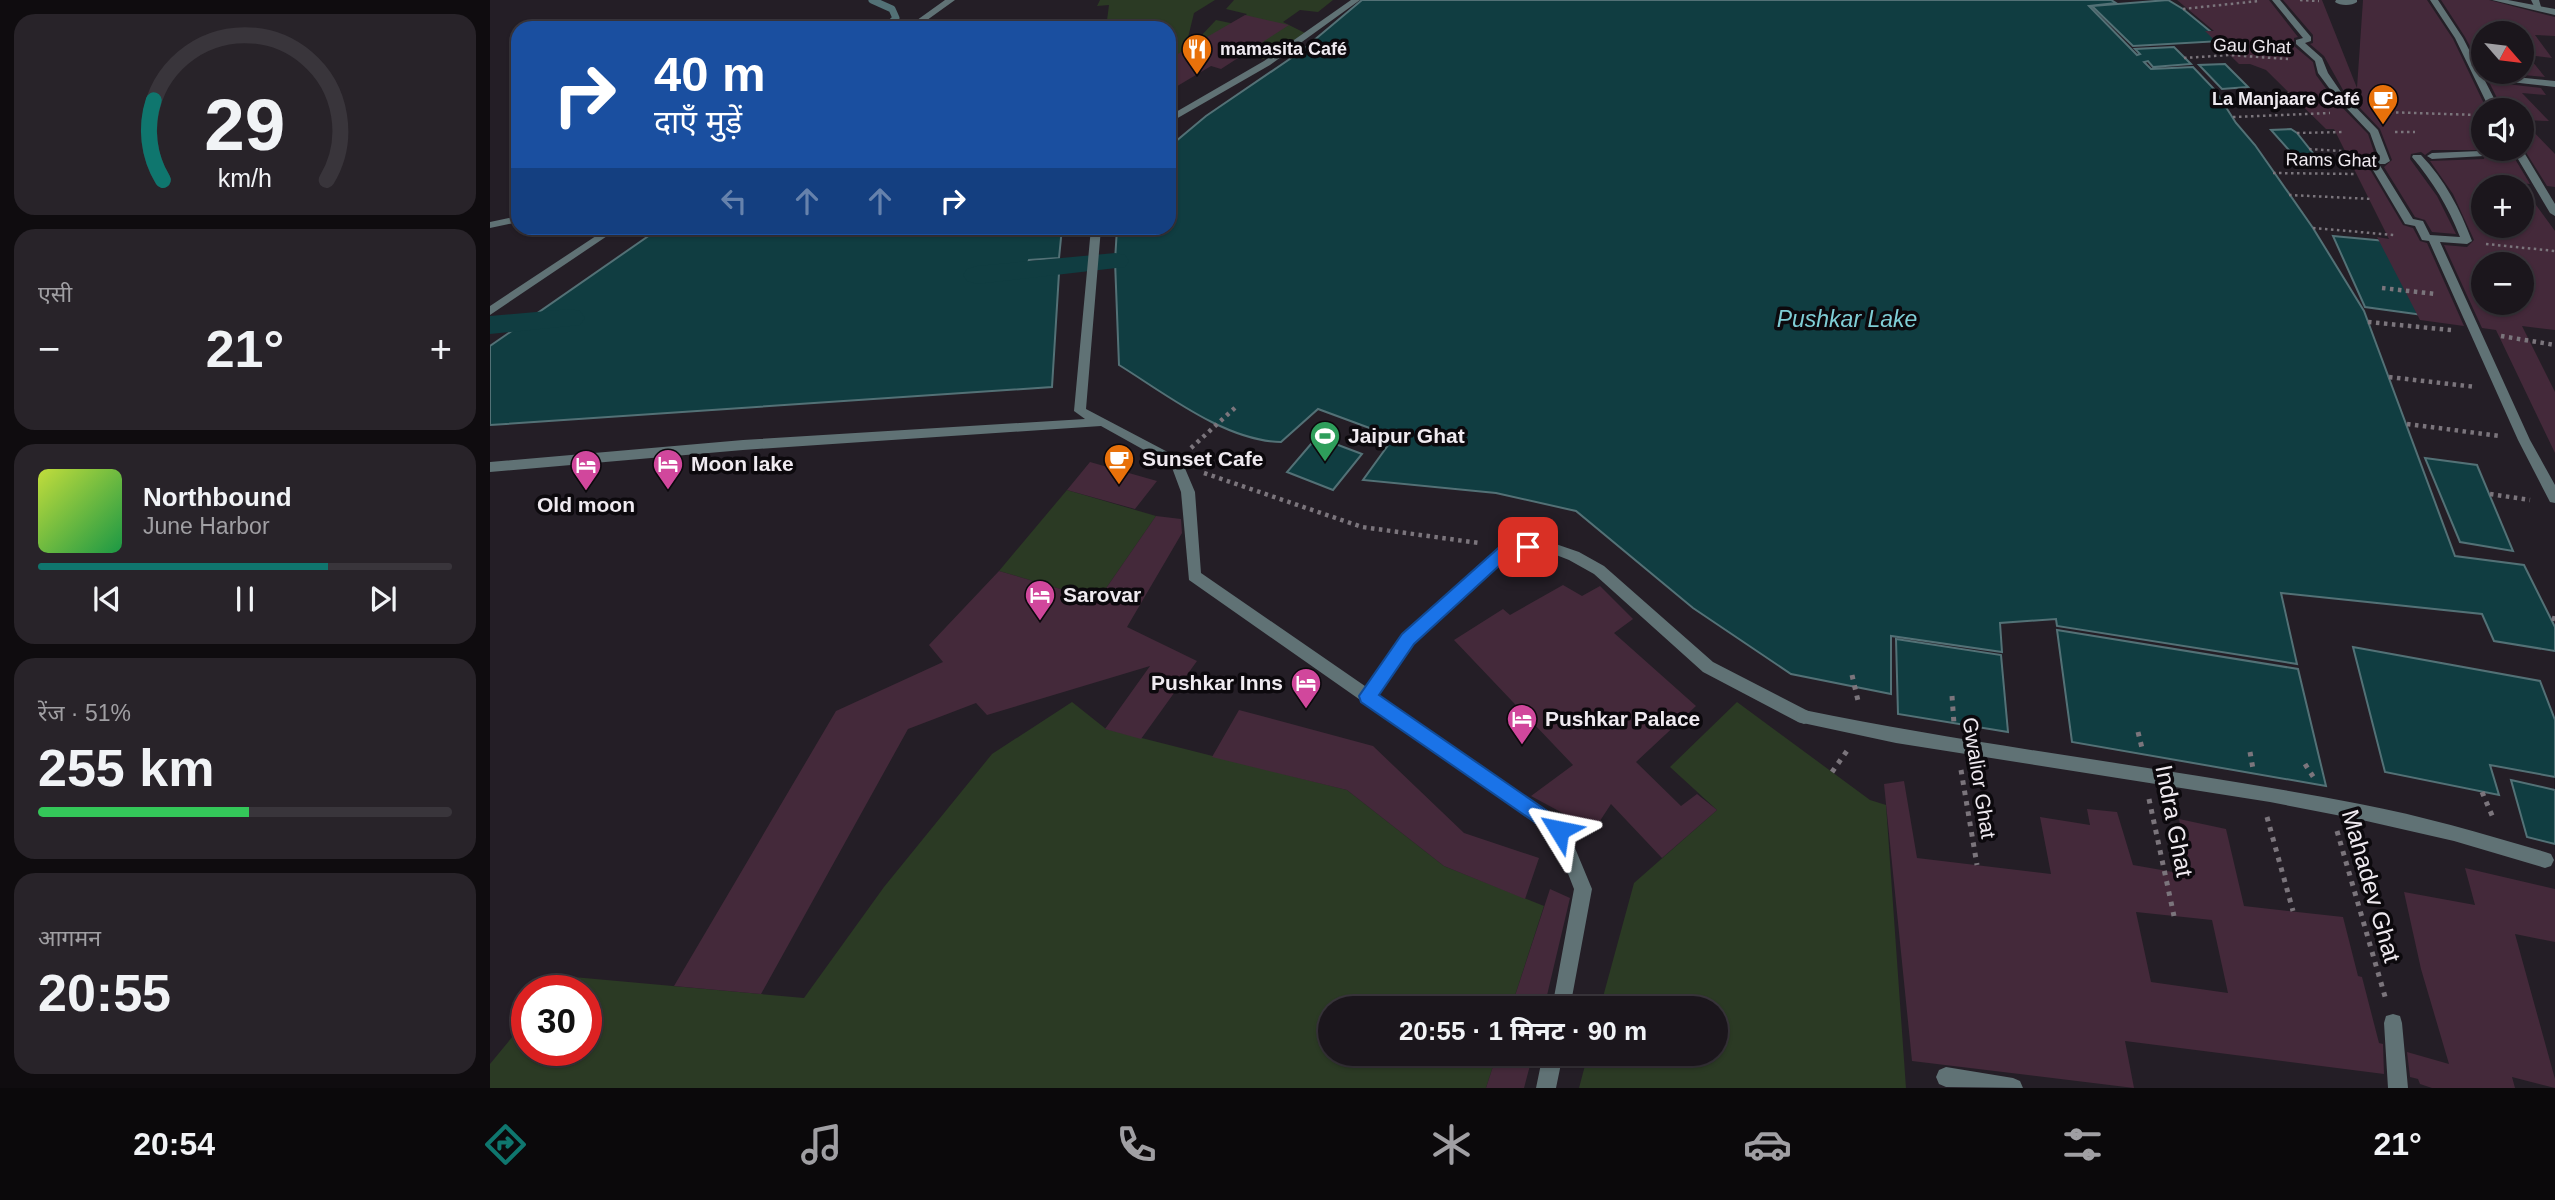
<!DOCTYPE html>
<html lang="hi">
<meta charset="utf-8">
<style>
body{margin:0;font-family:Helvetica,"Noto Sans Devanagari",sans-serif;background:#282329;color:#f1f3f6;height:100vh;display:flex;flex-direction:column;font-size:26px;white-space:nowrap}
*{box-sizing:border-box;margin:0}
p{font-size:23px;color:#a09fa3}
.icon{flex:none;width:38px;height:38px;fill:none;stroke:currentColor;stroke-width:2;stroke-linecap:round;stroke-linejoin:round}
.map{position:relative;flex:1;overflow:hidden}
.panel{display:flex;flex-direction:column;gap:14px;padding:14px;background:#0f0c0f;width:490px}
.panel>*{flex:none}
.guide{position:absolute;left:21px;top:21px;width:665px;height:214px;border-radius:21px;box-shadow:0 2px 5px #0004,0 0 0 2px #39353b;background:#1a4fa0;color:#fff;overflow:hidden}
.needle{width:46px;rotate:118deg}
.controls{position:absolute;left:1981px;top:21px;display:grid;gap:14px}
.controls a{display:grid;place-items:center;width:63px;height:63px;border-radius:50%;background:#1b161c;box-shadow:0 2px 5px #0004,0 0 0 2px #39353b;font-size:35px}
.speed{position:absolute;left:21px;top:975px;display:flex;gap:14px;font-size:35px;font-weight:700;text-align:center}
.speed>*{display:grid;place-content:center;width:91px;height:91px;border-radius:50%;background:#1b161c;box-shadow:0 2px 5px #0004,0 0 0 2px #39353b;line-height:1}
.speed .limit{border:10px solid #d22;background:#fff;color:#111}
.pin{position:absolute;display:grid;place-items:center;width:60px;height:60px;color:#fff;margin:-30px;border-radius:14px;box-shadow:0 4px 10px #0006}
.me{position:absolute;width:77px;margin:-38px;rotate:305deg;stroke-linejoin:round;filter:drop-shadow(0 0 5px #0008)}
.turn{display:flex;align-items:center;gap:24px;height:147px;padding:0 28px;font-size:32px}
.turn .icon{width:91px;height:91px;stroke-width:2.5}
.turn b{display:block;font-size:49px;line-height:60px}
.lanes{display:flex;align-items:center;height:66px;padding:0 28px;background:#0003;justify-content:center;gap:35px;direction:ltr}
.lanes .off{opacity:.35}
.big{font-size:52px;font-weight:700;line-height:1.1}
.panel .tile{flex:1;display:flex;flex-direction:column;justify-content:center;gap:10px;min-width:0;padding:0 24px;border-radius:21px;background:#282329}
.panel .dial{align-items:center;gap:0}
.dial svg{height:182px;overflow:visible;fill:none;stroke:#39353b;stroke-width:7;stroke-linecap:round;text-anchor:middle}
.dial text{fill:#f1f3f6;stroke:none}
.song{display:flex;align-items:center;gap:21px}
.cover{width:84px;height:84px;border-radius:10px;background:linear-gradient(135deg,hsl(70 70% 55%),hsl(140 70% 35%))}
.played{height:7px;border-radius:4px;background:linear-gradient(90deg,#0f766e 70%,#39353b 70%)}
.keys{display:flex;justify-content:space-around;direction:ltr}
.heat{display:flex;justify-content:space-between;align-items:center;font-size:38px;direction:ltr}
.charge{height:10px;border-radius:5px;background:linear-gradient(90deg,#34c759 51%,#39353b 0)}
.trip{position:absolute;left:828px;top:996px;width:410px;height:70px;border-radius:35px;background:#1b161c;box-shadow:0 2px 5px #0004,0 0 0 2px #39353b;font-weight:700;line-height:70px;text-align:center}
.tabs{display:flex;height:112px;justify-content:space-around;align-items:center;background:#0b090b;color:#a09fa3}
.tabs .icon{width:49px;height:49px}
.tabs .on{color:#0f766e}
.tabs b{font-size:32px;color:#f1f3f6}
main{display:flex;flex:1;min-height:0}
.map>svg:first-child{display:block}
.green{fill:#2b3a24}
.water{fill:#103d41;stroke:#537176;stroke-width:2}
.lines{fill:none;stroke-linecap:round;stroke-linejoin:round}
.stream{stroke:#537176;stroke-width:7}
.canal{fill:#103d41;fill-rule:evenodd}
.building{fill:#44293a;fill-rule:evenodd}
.path-far2{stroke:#7b757c;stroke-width:2.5;stroke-dasharray:2.5 3.5;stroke-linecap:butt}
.path-far1{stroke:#7b757c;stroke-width:4.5;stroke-dasharray:3.5 4.5;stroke-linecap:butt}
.path{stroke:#7b757c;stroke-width:5;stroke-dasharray:4.5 6;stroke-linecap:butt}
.lane{fill:#607275;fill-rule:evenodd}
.street{fill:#607275;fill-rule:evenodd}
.route{fill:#1a73e8;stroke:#114b97;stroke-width:2}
.labels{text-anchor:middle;stroke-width:7;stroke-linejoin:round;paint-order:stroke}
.far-street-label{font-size:18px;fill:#efeaf0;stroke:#0c090d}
.far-poi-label{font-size:18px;font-weight:bold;fill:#efeaf0;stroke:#0c090d;text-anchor:start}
.poi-label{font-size:21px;font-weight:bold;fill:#efeaf0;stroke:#0c090d;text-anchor:start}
.street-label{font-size:21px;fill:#efeaf0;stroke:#0c090d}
.water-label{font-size:23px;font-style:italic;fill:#7fced6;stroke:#0c090d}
.near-street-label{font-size:24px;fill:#efeaf0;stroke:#0c090d}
</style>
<main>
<section class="panel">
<div class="tile dial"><svg viewBox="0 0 100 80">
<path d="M14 69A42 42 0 1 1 86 69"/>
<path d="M14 69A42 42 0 0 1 10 34" stroke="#0f766e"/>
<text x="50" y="56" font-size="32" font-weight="700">29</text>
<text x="50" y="72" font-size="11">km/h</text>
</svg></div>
<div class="tile"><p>एसी</p>
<div class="heat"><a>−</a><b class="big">21°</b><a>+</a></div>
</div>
<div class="tile">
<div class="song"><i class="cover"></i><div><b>Northbound</b><p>June Harbor</p></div></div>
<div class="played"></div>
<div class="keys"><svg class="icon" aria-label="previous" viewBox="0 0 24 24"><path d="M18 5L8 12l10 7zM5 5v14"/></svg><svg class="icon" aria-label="pause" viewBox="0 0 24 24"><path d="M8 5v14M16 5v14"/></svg><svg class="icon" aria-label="next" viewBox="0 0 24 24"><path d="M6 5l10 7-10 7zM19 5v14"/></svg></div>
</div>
<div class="tile"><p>रेंज · 51%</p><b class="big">255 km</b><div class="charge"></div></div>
<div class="tile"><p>आगमन</p><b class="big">20:55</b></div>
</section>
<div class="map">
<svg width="2065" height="1088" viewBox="0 0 2065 1088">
<rect width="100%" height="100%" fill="#241e26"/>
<path class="green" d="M610 0H725L704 13 694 54 726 20 745 24 757 14 736 9 744 0H843L828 12 810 10 793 22 815 33 774 59 730 46 679 74V28H616L619 5 607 6Z
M577 490 666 516 608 600 509 571Z
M582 702 616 729 857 790 954 866 1054 906 1021 1008H840V1054H1007L996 1088H0V1064L37 1019V1050H96V990H60L72 976 314 998 394 887 502 754Z
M1247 702 1380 800 1396 805 1416 1088H1089L1098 1054H1225V1008H1110L1144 883 1227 810 1180 767Z"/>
<path class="water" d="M872 0H1621L1626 3 1599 6 1647 55 1650 54 1645 49 1684 47 1701 64 1663 67 1658 61 1654 62 1661 69 1703 67 1725 90 1746 123 1765 145 1823 228 1874 311 1965 556 2034 565 2065 627V651L2004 641 1992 614 1791 593 1807 664 1567 626 1566 619 1510 623 1512 652 1401 636V694L1301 674 1203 608 1086 511 1006 493 873 480 904 437 828 409 791 442C735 441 676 394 629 365L625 261 627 228H679V147L716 116 810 52Z
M1678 0 1693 9 1732 41 1643 46 1602 6Z
M1735 64 1758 87 1732 89 1709 65Z
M1801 129 1807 133 1834 167H1814L1781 130Z
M170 228H572L569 258 539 260 534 274 569 273 562 387 0 425V346Z
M1843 236 1896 241 1933 315 1875 307Z
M827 437 872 454 843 490 797 472Z
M1935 458 1987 465 2023 551 1970 542Z
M1567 630 1808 669 1836 786 1582 742Z
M1406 639 1511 655 1518 732 1408 714Z
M1863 647 2050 681 2065 720V777L2000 765 2009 795 1895 772Z
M2021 780 2065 790V844L2037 837Z"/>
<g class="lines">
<path class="stream" d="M382 0 402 9 406 18 395 28"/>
<path class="canal" d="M625 253 635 255 639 261 635 267 487 284 477 281 473 275 477 269 487 266Z
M80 309 90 311 95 318 90 325 0 334V316Z"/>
</g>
<path class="building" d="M1687 0H1779L1808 37 1804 38V46L1823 62 1826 75 1843 98 1878 134 1885 155 1876 158 1875 161 1913 225 1923 228 1930 241 1937 243 1974 326 1930 320 1887 237 1899 239 1844 129H1836L1776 70 1760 64H1749L1715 31H1724Z
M1793 0H1832L1867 88 1873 0H1937L1963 39 1997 110H1993V149H2019L2040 184 2030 183 2065 231V330L2032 326 2065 392V453L2006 330 1992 328 1954 245 1977 247 1984 240 1963 194 1940 161 1994 159 1996 150H1942L1935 155 1931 152 1921 154 1920 159 1947 196 1966 234 1942 232 1935 220 1925 217 1894 167 1902 160 1890 129 1853 90 1834 56 1820 44 1823 43V35ZM1993 187H2032V226H1993ZM1993 264H2032V303H1993Z
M1951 0H1999L2065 17V36L2045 35 2062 58 2037 55 2055 77 2001 72H2032V33H1993V71L1975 37Z
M755 15 799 25 731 69 721 66 679 91V59Z
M1999 82 2051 88 2056 95 2032 93 2059 121 2032 120 2065 154V187L2057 186 2032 146V110H2013Z
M600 462 667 481 645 509 577 490Z
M666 516 691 519 692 533 637 627 707 661 651 739 615 729 660 666 497 715 486 703 418 729 271 994 184 986 346 711 453 662 439 645 509 571 608 600Z
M1073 585 1092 596 1110 586 1143 619 1124 633 1206 706 1146 762 1191 806 1207 794 1227 810 1172 858 1121 804 1104 830 1041 796 1083 765 964 640 1013 609 1020 615Z
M749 710 883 746 974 833 1049 858 1035 899 954 866 857 790 722 757Z
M1414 781 1427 858 1561 874 1550 817 1600 825 1597 809 1627 812 1643 865 1700 875 1689 819 1736 829 1754 906 1853 917 1868 976 1872 977 1889 1043 1893 1044 1894 1074 1635 1041 1644 1088 1422 1061 1394 784ZM1646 912 1722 920 1738 993 1661 982Z
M1975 868 2065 889V942L2025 934 2065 1079V1088L2022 1077 2025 1088H1942L1930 1084 1928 1079 1920 1077 1917 1052 1959 1064 1931 969 1914 892 1985 905Z
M1060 889 1080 898 1054 1008H1021Z
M1007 1054H1043L1034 1088H996Z"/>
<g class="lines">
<path class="path-far2" d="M1810 0 1829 1
M1693 9 1769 1
M1694 58 1739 55 1798 59
M1778 93 1823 94
M1894 112 1987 115
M1743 117 1840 113
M1905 132H1925
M1807 133 1855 132
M1819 149 1867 152
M1783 173 1867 174
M1799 195 1882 199
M1823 228 1904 235
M1996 244 2065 251"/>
<path class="path-far1" d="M1892 288 1946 294
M1878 322 1961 330
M2011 336 2065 345
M1899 377 1986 387
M1917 424 2010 436
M701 448 747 406
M714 473 872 527 989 543
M2000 494 2040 500
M2062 618 2065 619"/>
<path class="path" d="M2062 618 2065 619
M1362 675 1369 705
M1462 696 1464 724
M1648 732 1653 752
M1760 752 1763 769
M1815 764 1824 778
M1471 770 1487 865
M1342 772 1359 748
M1992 792 2004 820
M1659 799 1684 916
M1777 817 1803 911
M1847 831 1896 1000"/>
<path class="lane" d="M1846 0H1867V2C1862 6 1850 6 1845 2Z
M2041 0H2049L2052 10H2046Z
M1988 73 2065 81V87L1985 78V74Z
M1057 541 1089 552 1114 566 1223 662 1320 712 1322 717 1320 722 1314 724 1308 722 1213 672 1104 574 1079 560 1056 551 1023 552 923 643 884 702 878 704 872 702 870 697 872 692 913 635 1015 543Z
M1903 1014 1910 1016 1912 1023 1918 1088H1898L1894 1023 1896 1016Z"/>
<path class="street" d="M455 0H465L426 28H416Z
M861 0H870L780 65 679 123V116L774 61Z
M1782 0H1790L1821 37V41L1815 43 1832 58 1838 73 1851 92 1888 130 1900 161 1895 164H1889L1923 219 1933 221 1940 235 1970 237C1958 206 1943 182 1922 157L1923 155H1931C1955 180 1970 209 1982 241L1977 244 1950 242 2040 440 2065 485V503L2060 502 2028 440 1939 241 1932 240 1925 226 1915 224 1877 160 1882 157 1889 158 1880 133 1845 96 1828 73 1825 61 1806 44V40L1813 38Z
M1940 0H1948L1973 38 2010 110H2000L1965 38Z
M2002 0H2018L2065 9V15Z
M2022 149H2032L2065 204V216L2060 213Z
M1990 151 1994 152V156L1942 159 1937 156 1942 153Z
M28 216V222L0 228V222Z
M118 228H129L0 315V306Z
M601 228H611L596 409 691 459 705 492 711 573 1075 824 1102 889 1080 1008H1062L1084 889 1063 835 699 580 691 492 681 465 611 426 253 450 0 472V462L253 440 595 419 584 411Z
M1314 710C1498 748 1685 768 1870 804 1933 816 1994 834 2055 852L2061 854 2064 860 2061 866 2055 868 1964 841 1872 820 1780 802 1406 743 1308 722 1306 717 1308 712Z
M1053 1054H1073L1066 1088H1046Z
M1456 1067 1523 1078 1530 1081 1533 1088 1456 1087 1449 1084 1446 1077 1449 1070Z"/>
</g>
<path class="route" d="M1020 541H1038L1046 547 1038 553H1023L924 644 889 695 1076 824 1079 830 1076 836 1069 839 871 702 869 696 912 634 1014 543Z"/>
<defs>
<g id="restaurant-pin" transform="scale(1.575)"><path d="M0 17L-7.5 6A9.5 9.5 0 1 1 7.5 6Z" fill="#e8710a" stroke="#0c090d"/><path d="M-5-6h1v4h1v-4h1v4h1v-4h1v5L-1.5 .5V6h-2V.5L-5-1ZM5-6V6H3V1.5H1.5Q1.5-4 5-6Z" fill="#fff"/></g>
<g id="cafe-pin" transform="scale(1.575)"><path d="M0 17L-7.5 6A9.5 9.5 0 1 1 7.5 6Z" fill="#e8710a" stroke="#0c090d"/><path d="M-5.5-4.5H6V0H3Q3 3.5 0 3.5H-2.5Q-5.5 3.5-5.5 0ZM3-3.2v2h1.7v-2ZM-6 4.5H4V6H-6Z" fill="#fff"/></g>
<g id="stadium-pin" transform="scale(1.575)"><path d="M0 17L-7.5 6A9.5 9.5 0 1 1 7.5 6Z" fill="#2e9e5b" stroke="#0c090d"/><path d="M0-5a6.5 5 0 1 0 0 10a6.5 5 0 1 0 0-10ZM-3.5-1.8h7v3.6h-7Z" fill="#fff"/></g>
<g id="hotel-pin" transform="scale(1.575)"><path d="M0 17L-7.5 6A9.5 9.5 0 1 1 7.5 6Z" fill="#d1479c" stroke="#0c090d"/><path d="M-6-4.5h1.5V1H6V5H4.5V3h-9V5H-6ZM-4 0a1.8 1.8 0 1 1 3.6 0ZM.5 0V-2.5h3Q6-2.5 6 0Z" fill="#fff"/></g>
</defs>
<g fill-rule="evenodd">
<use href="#restaurant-pin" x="707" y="49"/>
<use href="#cafe-pin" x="1893" y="99"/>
<use href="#stadium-pin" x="835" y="436"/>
<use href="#cafe-pin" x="629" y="459"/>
<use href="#hotel-pin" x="178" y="464"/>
<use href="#hotel-pin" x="96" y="465"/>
<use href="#hotel-pin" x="550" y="595"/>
<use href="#hotel-pin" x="816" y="683"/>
<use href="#hotel-pin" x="1032" y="719"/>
</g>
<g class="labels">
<g class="far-street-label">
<text transform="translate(1762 46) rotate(2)" y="6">Gau Ghat</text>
<text transform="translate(1841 160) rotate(1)" y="6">Rams Ghat</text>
</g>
<g class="far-poi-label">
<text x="730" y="55">mamasita Café</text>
<text x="1870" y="105" text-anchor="end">La Manjaare Café</text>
</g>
<g class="poi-label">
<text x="858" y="443">Jaipur Ghat</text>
<text x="652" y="466">Sunset Cafe</text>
<text x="201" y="471">Moon lake</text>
<text x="96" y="512" text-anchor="middle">Old moon</text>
<text x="573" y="602">Sarovar</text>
<text x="793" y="690" text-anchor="end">Pushkar Inns</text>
<text x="1055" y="726">Pushkar Palace</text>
</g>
<g class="street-label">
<text transform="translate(1489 778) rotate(81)" y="7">Gwalior Ghat</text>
</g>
<g class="water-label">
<text x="1357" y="327">Pushkar Lake</text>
</g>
<g class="near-street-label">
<text transform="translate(1684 821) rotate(79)" y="8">Indra Ghat</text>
<text transform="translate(1881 886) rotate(74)" y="8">Mahadev Ghat</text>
</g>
</g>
</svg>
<div class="controls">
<a><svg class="needle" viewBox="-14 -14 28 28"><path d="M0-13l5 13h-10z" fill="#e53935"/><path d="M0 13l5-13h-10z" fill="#a09fa3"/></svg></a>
<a><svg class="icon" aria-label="sound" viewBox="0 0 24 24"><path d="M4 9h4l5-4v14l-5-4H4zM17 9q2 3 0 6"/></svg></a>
<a>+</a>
<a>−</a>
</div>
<div class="speed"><div class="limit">30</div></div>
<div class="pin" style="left:1038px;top:547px;background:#d93025"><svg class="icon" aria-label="arrive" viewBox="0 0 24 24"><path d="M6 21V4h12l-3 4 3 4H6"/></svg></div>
<svg class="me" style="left:1069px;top:830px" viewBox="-20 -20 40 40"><path d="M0-17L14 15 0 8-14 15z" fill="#1a73e8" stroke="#fff" stroke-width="4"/></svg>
<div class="trip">20:55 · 1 मिनट · 90 m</div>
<div class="guide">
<div class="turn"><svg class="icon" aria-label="right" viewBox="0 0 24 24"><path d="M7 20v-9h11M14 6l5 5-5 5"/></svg><div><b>40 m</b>दाएँ मुड़ें</div></div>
<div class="lanes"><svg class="icon off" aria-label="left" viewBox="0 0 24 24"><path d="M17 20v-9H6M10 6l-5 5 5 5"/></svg><svg class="icon off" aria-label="ahead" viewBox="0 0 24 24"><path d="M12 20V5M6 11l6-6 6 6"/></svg><svg class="icon off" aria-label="ahead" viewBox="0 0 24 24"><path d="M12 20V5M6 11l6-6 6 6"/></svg><svg class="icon" aria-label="right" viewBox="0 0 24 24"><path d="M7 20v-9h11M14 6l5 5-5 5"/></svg></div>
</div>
</div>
</main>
<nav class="tabs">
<b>20:54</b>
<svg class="icon on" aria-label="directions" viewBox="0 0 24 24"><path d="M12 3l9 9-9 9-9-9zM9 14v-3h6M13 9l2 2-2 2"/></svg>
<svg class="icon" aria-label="music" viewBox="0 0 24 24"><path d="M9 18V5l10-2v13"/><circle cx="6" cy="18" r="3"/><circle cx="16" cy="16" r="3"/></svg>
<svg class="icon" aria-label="phone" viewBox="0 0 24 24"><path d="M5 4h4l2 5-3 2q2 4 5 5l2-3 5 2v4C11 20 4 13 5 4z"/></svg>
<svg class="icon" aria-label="climate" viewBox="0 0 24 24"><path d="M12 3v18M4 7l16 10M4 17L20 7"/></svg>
<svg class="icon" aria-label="car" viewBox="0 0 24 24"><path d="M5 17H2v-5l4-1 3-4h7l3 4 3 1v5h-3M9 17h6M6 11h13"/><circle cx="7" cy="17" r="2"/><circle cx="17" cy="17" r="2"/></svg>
<svg class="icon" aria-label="filters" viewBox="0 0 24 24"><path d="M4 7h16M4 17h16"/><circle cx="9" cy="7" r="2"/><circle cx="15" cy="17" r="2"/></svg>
<b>21°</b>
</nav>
